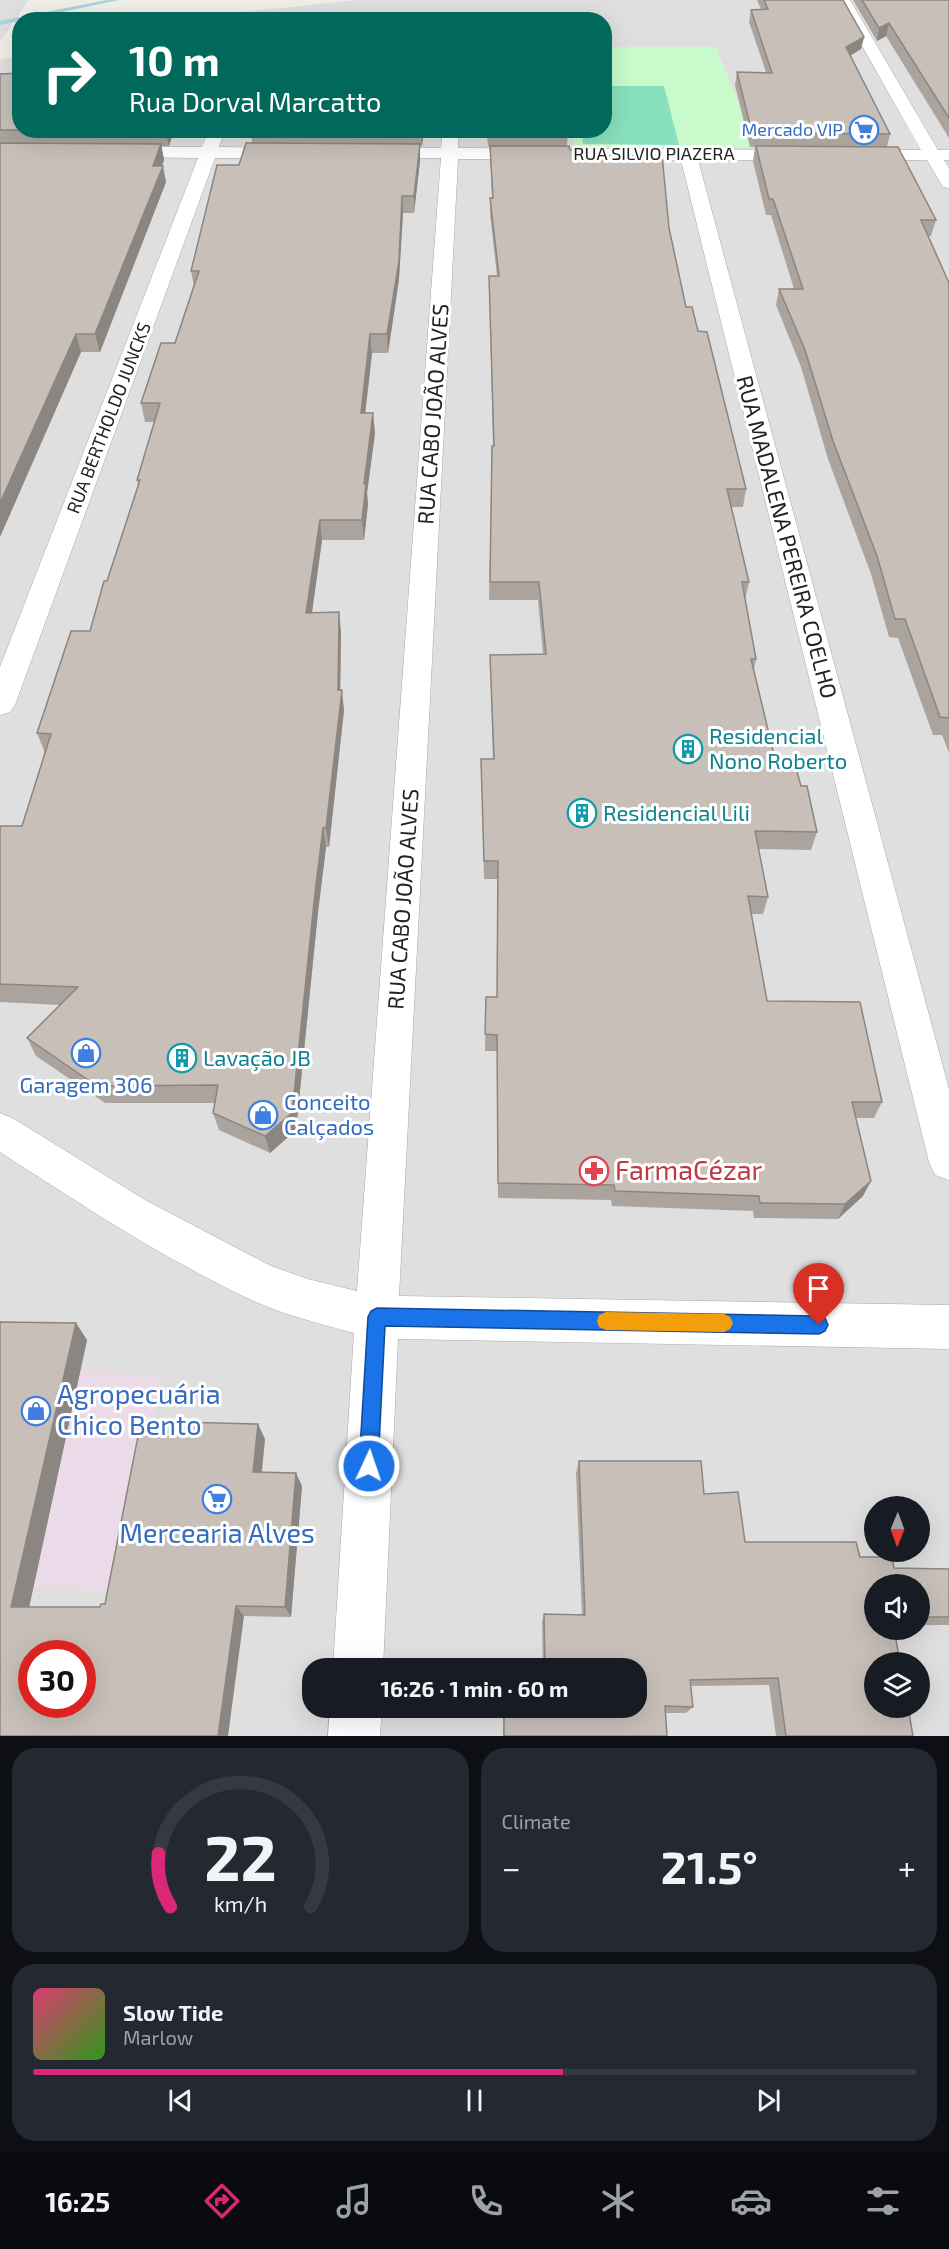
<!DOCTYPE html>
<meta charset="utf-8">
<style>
body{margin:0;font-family:"Exo 2",sans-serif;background:#242831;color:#f1f3f6;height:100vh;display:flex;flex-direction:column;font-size:22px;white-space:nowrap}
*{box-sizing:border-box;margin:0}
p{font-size:20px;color:#9ea1a6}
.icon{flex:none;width:33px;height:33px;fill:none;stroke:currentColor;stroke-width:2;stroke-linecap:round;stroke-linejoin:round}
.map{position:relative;height:1736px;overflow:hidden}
.side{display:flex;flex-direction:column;gap:12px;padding:12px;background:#0d0f14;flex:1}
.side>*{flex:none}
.banner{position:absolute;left:12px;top:12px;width:600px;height:126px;border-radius:24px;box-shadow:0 6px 24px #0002;background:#00695c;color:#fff;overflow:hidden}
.needle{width:39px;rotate:181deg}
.fabs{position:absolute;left:864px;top:1496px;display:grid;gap:12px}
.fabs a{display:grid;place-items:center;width:66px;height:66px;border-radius:50%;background:#171b24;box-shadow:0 6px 24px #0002;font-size:30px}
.speed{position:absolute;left:18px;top:1640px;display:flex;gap:12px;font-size:30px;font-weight:700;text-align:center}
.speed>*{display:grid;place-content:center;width:78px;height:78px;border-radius:50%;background:#171b24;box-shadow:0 6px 24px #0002;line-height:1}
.speed .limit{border:9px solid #d22;background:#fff;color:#111}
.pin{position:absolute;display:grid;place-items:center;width:51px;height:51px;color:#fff;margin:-62px -26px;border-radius:50% 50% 50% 0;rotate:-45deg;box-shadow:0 0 6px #0007}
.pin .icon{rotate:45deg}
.me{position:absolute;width:66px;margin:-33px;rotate:3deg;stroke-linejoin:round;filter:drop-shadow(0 0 4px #0008)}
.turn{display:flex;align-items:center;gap:21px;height:126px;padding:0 18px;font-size:27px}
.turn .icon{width:78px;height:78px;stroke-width:2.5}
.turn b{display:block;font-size:42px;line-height:51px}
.big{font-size:45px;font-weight:700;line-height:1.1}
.side .widget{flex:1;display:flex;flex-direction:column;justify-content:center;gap:9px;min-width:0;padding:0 21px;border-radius:24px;background:#242831}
.side .dial{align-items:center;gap:0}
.dial svg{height:156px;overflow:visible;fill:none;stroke:#363941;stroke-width:7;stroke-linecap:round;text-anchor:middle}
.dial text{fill:#f1f3f6;stroke:none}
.song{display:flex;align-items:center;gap:18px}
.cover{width:72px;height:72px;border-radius:9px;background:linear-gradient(135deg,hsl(340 70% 55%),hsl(110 70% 35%))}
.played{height:6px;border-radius:3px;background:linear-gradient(90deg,#db2777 60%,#363941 60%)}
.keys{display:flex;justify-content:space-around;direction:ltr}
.heat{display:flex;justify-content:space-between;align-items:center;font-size:33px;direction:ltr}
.side .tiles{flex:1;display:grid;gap:12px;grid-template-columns:1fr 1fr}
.widget:last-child{grid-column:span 2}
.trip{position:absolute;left:302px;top:1658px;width:345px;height:60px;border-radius:24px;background:#171b24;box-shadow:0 6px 24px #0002;font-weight:700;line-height:60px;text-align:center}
.dock{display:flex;height:96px;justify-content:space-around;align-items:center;background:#090b0e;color:#9ea1a6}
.dock .icon{width:42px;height:42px}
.dock .current{color:#db2777}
.dock b{font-size:27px;color:#f1f3f6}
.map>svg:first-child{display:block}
.residential{fill:#e0dfdf;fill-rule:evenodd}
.industrial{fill:#ebdbe8}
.park{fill:#c8facc}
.pitch{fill:#88e0be}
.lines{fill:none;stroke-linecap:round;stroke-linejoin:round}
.stream{fill:#aad3df;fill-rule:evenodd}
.minor-casing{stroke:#a9a9a9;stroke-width:1}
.minor{fill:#fff;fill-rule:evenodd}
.wall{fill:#aba49e}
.shaded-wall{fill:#8b8681}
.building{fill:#c7bfb8;stroke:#8b8681;stroke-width:1.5;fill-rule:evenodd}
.route{fill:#1a73e8;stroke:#114b97;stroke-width:1.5}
.slow{fill:#f59e0b}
.labels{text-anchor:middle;stroke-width:6;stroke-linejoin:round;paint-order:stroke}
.far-shop-label{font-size:18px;fill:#366cbe;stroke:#fff;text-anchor:end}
.far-street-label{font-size:18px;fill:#222;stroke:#fff}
.street-label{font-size:22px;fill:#222;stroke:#fff}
.culture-label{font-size:22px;fill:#0d838f;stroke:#fff;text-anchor:start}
.shop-label{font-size:22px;fill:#366cbe;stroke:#fff}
.near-health-label{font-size:27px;fill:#be3a42;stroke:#fff;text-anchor:start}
.near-shop-label{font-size:27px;fill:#366cbe;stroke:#fff;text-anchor:start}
</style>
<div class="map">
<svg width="949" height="1736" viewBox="0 0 949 1736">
<rect width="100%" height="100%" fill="#f2efe9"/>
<path class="residential" d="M0 0H29L0 42Z
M357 0H949V1736H0V60L19 56 20 130H604V20L174 19ZM874 1506H920V1551H874ZM874 1584H920V1629H874ZM32 1653H82V1704H32ZM874 1662H920V1707H874ZM312 1668H636V1707H312Z"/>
<path class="industrial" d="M81 1371 163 1375 122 1589 33 1588Z"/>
<path class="park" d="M605 47H716L756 147 575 148 571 131 604 130Z"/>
<path class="pitch" d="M605 86H664L679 145 583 144 582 131 604 130Z"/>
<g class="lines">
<path class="stream" d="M107 0H119L0 25V21Z"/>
<g class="minor-casing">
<path id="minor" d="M836 0H850L938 150H949V160H944L949 168V188L943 187 927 160H857L851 159 848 155 851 151 857 150H921Z
M209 130 224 132 219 147 286 148 292 149 295 153 292 157 286 158H215L15 705 10 712 0 715V667L198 158 119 157 113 156 110 152 113 148 119 147H202Z
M443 130H459L458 148 799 150 805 151 808 155 805 159 799 160H698L949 1089V1180L935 1175 929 1162 681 160 458 159 399 1296 949 1305V1349L398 1339 383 1668H333L354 1333C318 1323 280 1314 245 1297 160 1256 80 1204 0 1152V1113L14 1119 145 1200 271 1266 308 1279 357 1291 441 158H374L368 157 365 153 368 149 374 148H441Z
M330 1707H382L380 1736H328Z"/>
</g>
<use href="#minor" class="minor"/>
</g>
<path class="wall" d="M757 0H843L864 37 861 49 850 56 890 134 887 147 936 220 931 236H928L949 283V753L942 735H933L898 638 889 637 871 574 828 459 801 367 776 305 779 289H794L771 215H766L753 161 755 147H750L735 85 737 72H766L749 22 751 10 761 9Z
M853 0H949V138L886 36 877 41Z
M20 73V130H174L169 146H161L164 160 162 166 166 182 100 352H81L0 537V74Z
M251 130H424L422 146H420V161L414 213H403L399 279 388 353H372L365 413H373L375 433 367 493 368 504 364 540H322L312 613 341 632 340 690 344 710 329 847H326L318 912 296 1130 270 1153 219 1130 213 1113 215 1103H105L36 1056 27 1038 60 1005 0 1002V826H22L45 753 37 733 90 631 138 487 137 480 154 422H145L141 403 175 343 194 287 191 271 239 165 252 143Z
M482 130H568L567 146 570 150 595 156 669 228 686 307 698 331 746 489 743 507H731L749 582 745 600 756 659 754 670 776 763 780 768 801 786 817 832 811 850 758 849 768 897 763 914H751L767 1001 882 1102 874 1118H856L863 1196 838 1219 754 1218 753 1211 612 1206 611 1200 498 1198 497 1051H485L486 997H497L498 879H484L481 759H493L490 655 543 654 538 600H489L492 446H493L489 276H497L490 214V198H492L490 146H488L487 137H483Z
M76 1323 87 1340 29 1607H100L105 1604 265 1439 262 1472 302 1486 291 1617 244 1616 0 1736Z
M579 1461 704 1494 745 1542 860 1557 894 1568 949 1569V1625H920V1584H874L913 1736H776L769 1685 691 1686 693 1707 686 1713H665L667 1736H503L504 1707H636V1668H543L542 1622 544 1614 582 1615 576 1473Z"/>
<path class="shaded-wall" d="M889 23 886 36 877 41 879 28Z
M864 37 861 49 843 60 846 47Z
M166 130H174L169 146Z
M422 130H424L422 146 421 132Z
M161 144 164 160 156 182 153 166Z
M420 144V161L414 213V196Z
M163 166 166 182 100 352 95 334Z
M402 196 403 213 399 279 388 353 387 334Z
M76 334 81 352 0 537V503Z
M370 334 372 353 363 433 361 413Z
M373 413 375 433 367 493 368 504 364 540 362 520 364 484Z
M320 520 322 540 309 633 306 613Z
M339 612 341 632 340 707 342 690 344 710 329 847 326 828 338 690Z
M323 828 326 847 318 912 296 1130 270 1153 265 1136 315 893Z
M871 1181 863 1196 838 1219 845 1204Z
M76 1323 87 1340 27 1617 11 1607Z
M258 1424 265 1439 260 1485 253 1472Z
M296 1473 302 1486 291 1617 285 1607Z
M236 1606 244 1616 228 1736H218Z"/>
<path class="building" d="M764 0H843L864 37 846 47 890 134 752 133 737 72 772 73 751 10 768 9Z
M862 0H949V118L889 23 879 28Z
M20 73V130H0V74Z
M251 130H422L421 132H250Z
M488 130H568V132L488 131Z
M0 143 161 144 153 166H163L95 334H76L0 503Z
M246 143 420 144 414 196H402L399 261 387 334H370L361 413H373L364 484H366L362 520H320L306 613 339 612 338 690H342L326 828H323L315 893 292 1113 265 1136 213 1113 218 1085 97 1086 27 1038 78 987 0 984V826H22L51 734 37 733 71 631H90L104 581H107L140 480H137L160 403H141L161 343H175L199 271H191L217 165H239Z
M490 146H569L570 150H594L595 156 662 155 669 228 686 307H692L698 331 707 332 746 489H727L749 582H742L756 659H751L776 763H779L780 768H796L801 786H807L817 832 755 831 768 897 748 896 767 1001 860 1002 882 1102H852L871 1181 845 1204 760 1203 759 1196 615 1191 614 1185 498 1183 497 1035 485 1034 486 997H497L498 861H484L481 759H494L490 655 546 654 539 582H490L492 446H494L489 276H499L490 198H493Z
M756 146 898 147 936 220H921L949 283V718L940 717 905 619H895L877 556 833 441 805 350 779 289H803L773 199H769Z
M0 1322 76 1323 11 1607H100L101 1604H105L141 1421 258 1424 253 1472 296 1473 285 1607 236 1606 218 1736H0ZM32 1653H82V1704H32Z
M579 1461H701L704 1494 738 1492 745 1542H856L860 1557H892L894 1568 949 1569V1617H920V1584H874V1629H894L900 1662H874V1707H908L913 1736H786L778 1678 690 1680 693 1707 665 1706 667 1736H504V1707H636V1668H545L544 1614 585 1615Z"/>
<path class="route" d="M377 1308 819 1316 825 1318 828 1325 825 1331 819 1334 385 1326 378 1466 375 1473 369 1476 362 1473 359 1466 368 1317 371 1311Z"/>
<path class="slow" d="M606 1312 724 1314 730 1317 733 1323 730 1329 724 1332 606 1330 599 1327 597 1321 599 1315Z"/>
<defs>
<g id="supermarket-ring" transform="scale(1.5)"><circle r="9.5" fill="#fff" stroke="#3f7fe0" stroke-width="1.5"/><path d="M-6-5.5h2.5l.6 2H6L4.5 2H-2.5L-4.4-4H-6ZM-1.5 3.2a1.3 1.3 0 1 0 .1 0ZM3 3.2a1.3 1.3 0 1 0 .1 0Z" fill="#3f7fe0"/></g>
<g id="building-ring" transform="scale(1.5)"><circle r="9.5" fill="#fff" stroke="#0f9aa8" stroke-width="1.5"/><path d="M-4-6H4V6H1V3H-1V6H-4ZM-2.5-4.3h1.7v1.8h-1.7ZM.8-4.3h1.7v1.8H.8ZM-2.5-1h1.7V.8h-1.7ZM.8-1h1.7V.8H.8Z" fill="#0f9aa8"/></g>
<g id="shop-ring" transform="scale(1.5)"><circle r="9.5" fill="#fff" stroke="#3f7fe0" stroke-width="1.5"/><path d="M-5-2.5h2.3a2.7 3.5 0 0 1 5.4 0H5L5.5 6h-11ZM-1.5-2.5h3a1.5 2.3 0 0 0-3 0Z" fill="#3f7fe0"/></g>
<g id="pharmacy-ring" transform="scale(1.5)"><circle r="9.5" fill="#fff" stroke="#e0444e" stroke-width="1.5"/><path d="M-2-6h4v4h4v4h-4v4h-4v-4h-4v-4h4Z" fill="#e0444e"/></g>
</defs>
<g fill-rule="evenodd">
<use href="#supermarket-ring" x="864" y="130"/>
<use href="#building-ring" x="688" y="749"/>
<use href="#building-ring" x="582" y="813"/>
<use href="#shop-ring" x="86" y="1053"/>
<use href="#building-ring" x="182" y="1058"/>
<use href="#shop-ring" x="263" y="1115"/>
<use href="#pharmacy-ring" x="594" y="1171"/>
<use href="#shop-ring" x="36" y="1411"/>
<use href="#supermarket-ring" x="217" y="1499"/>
</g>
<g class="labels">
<g class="far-shop-label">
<text x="843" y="136">Mercado VIP</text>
</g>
<g class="far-street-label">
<text x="654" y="160">RUA SILVIO PIAZERA</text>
<text transform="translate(109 418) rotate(-69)" y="6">RUA BERTHOLDO JUNCKS</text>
</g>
<g class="street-label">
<text transform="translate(433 414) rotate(-86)" y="8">RUA CABO JOÃO ALVES</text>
<text transform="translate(787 537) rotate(75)" y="8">RUA MADALENA PEREIRA COELHO</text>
<text transform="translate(403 899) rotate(-86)" y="8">RUA CABO JOÃO ALVES</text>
</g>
<g class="culture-label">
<text x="709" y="744">Residencial<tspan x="709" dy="25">Nono Roberto</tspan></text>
<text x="603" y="821">Residencial Lili</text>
<text x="203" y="1066">Lavação JB</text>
</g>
<g class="shop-label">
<text x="86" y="1093">Garagem 306</text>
<text x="284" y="1110" text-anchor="start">Conceito<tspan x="284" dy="25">Calçados</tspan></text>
</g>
<g class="near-health-label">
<text x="615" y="1180">FarmaCézar</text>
</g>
<g class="near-shop-label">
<text x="57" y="1404">Agropecuária<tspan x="57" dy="31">Chico Bento</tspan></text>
<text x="217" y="1543" text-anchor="middle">Mercearia Alves</text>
</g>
</g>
</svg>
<div class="fabs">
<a><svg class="needle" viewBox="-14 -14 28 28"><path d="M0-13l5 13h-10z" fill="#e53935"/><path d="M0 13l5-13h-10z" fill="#9ea1a6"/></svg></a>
<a><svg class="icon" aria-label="sound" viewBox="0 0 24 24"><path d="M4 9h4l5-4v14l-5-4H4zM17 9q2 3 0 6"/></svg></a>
<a><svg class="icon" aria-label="layers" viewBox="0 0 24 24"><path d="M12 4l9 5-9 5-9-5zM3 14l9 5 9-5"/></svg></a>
</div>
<div class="speed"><div class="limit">30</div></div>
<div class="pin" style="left:819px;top:1325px;background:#d93025"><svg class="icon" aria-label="arrive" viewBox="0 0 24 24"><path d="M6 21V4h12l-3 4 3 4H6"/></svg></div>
<svg class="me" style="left:369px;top:1466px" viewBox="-20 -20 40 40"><circle r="17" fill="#1a73e8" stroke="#fff" stroke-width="3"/><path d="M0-11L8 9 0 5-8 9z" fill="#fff"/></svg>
<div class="trip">16:26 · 1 min · 60 m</div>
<div class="banner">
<div class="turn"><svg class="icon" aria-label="right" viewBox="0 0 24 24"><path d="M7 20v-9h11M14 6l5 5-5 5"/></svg><div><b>10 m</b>Rua Dorval Marcatto</div></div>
</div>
</div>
<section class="side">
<div class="tiles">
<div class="widget dial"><svg viewBox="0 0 100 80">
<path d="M14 69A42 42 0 1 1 86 69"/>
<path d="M14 69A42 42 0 0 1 8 42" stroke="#db2777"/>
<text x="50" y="56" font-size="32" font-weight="700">22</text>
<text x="50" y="72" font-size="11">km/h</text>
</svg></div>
<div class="widget"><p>Climate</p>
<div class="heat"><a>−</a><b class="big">21.5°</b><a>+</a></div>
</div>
<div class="widget">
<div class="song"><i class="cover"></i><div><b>Slow Tide</b><p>Marlow</p></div></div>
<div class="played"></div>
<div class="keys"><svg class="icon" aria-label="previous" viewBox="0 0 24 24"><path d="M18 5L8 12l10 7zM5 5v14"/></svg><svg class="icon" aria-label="pause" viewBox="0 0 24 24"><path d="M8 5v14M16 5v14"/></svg><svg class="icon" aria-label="next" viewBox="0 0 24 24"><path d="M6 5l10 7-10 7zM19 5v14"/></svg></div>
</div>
</div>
</section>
<nav class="dock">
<b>16:25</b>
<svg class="icon current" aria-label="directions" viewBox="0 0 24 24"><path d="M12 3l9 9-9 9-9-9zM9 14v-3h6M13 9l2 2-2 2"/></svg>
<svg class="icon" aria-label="music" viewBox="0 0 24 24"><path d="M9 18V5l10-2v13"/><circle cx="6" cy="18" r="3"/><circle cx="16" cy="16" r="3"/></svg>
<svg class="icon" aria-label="phone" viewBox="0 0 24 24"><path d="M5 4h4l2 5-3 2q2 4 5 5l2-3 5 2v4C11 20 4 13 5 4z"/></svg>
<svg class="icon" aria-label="climate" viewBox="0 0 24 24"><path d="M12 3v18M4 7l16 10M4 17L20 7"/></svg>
<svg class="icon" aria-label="car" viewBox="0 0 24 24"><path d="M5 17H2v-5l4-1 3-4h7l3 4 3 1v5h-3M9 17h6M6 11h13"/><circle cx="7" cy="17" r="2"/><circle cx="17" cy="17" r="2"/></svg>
<svg class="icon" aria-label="filters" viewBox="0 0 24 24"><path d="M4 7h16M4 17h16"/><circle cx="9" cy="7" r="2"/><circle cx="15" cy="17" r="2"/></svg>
</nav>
